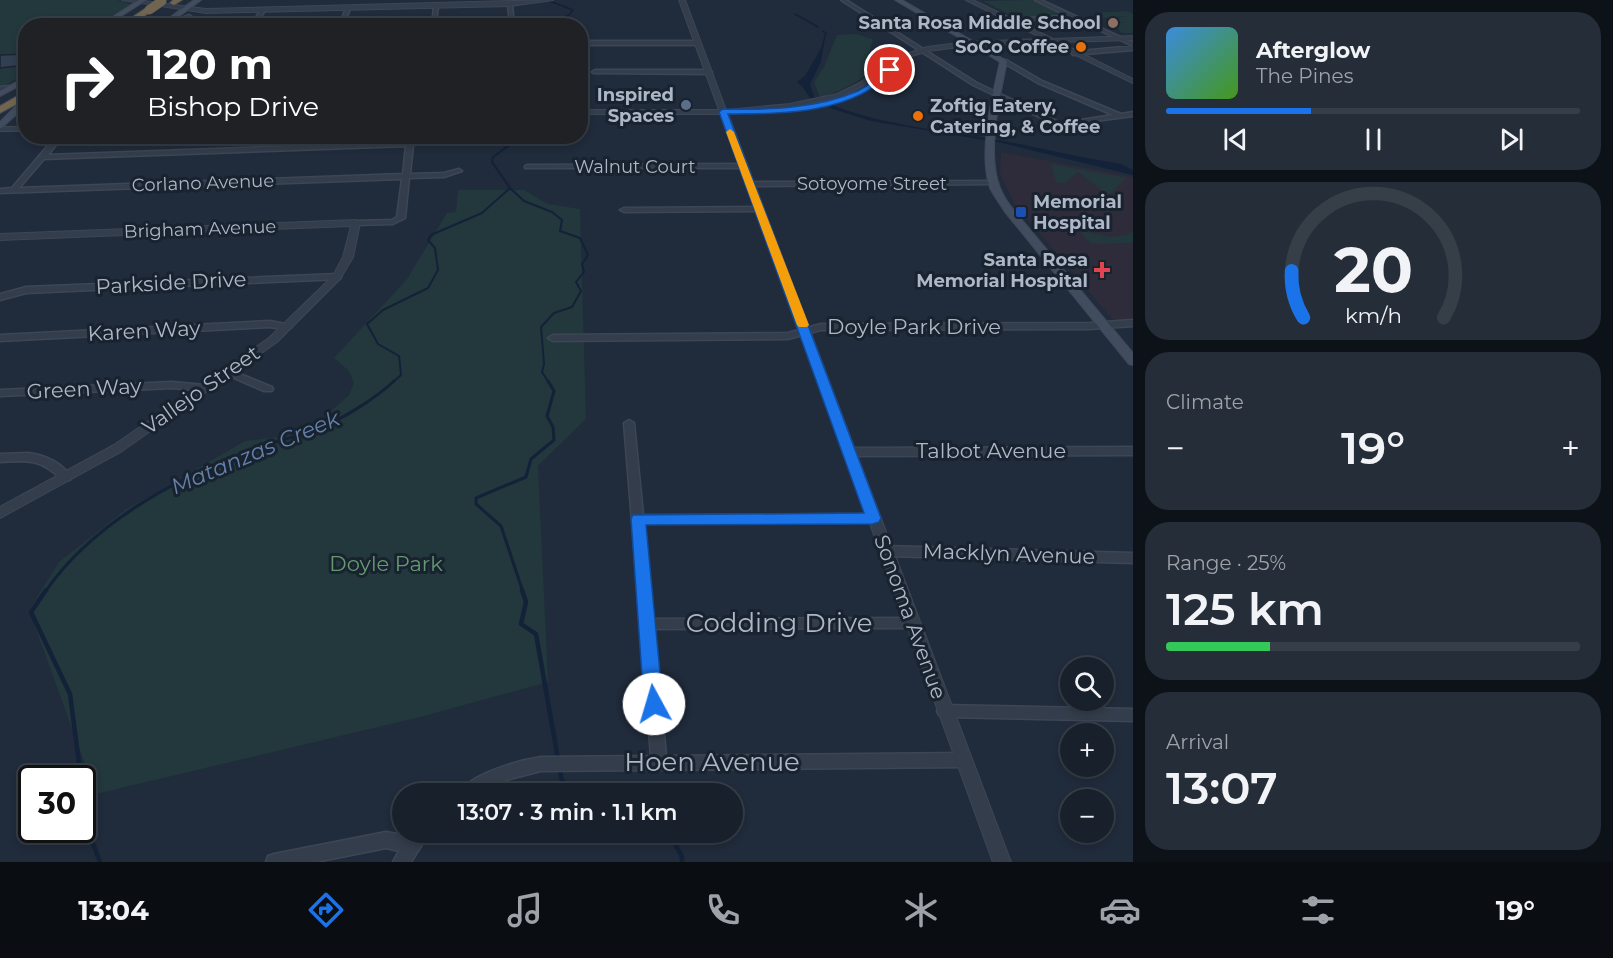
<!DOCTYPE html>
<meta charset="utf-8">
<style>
body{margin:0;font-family:Montserrat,sans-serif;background:#252d38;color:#f1f3f6;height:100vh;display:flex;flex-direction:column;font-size:22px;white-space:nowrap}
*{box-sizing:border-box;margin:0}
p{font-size:20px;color:#9fa3a9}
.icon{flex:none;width:33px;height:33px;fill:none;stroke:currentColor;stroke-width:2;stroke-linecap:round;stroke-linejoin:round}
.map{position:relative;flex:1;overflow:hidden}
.side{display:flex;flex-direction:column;gap:12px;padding:12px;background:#0d1218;width:480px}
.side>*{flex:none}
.hud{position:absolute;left:18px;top:18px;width:570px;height:126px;border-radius:24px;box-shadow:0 3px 9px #0003,0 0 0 2px #363e48;background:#202124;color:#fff;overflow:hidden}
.tools{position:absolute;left:1060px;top:657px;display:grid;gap:12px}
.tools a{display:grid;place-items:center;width:54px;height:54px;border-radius:50%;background:#18202c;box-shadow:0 3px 9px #0003,0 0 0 2px #363e48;font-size:30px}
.speed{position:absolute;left:18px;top:765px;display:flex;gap:12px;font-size:30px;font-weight:700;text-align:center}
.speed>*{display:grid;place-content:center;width:78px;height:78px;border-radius:50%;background:#18202c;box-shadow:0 3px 9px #0003,0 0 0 2px #363e48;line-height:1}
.speed .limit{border:3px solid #111;border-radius:9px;background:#fff;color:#111}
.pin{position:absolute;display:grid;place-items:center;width:51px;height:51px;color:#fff;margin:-26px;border:3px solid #fff;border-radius:50%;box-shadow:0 2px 6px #0007}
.me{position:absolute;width:66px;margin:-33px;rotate:354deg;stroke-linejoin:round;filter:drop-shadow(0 0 4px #0008)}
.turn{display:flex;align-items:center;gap:21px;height:126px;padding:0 30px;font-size:27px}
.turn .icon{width:78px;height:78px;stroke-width:2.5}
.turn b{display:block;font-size:42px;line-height:51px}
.big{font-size:45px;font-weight:600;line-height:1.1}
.side .card{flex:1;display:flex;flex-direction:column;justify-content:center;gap:9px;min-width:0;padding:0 21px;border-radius:24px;background:#252d38}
.side .dial{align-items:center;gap:0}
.dial svg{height:156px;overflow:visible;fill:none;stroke:#363e48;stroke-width:7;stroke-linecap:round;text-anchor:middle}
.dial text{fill:#f1f3f6;stroke:none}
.song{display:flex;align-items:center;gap:18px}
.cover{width:72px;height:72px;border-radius:9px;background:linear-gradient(135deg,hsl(210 70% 55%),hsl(100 70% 35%))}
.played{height:6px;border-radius:3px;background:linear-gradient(90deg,#1a73e8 35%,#363e48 35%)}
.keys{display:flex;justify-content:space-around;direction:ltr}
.heat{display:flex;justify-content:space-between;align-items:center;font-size:33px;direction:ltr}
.charge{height:9px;border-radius:4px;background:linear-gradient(90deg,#34c759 25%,#363e48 0)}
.trip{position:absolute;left:392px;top:783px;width:351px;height:60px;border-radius:30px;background:#18202c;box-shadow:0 3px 9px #0003,0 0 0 2px #363e48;font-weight:600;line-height:60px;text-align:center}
.tab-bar{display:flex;height:96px;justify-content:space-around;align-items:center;background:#0a0d12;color:#9fa3a9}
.tab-bar .icon{width:42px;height:42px}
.tab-bar .active{color:#1a73e8}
.tab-bar b{font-size:27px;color:#f1f3f6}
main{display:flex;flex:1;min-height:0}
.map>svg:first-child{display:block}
.medical{fill:#2e2c3b}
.green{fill:#22383c}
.water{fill:#132238}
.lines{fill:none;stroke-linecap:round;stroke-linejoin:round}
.stream-far3{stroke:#132238;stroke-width:1.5}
.stream-far2{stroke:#132238;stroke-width:2}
.stream-far1{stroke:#132238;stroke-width:3}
.stream{stroke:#132238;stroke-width:4.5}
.building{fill:#313f52;stroke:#1b2431;stroke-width:1.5}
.minor-casing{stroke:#3d4654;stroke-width:3}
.tertiary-casing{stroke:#3d4654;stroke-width:2}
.secondary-casing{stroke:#3d4654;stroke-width:2}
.motorway-casing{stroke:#3e4755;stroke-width:2}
.minor{fill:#343d4b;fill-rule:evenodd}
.tertiary{fill:#343d4b;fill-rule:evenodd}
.secondary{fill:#414c5e;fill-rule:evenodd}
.motorway{fill:#716550;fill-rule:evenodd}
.motorway-bridge-casing{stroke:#3e4755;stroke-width:10;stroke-linecap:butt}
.motorway-bridge{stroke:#716550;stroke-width:9}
.route{fill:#1a73e8;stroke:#114b97;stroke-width:1.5}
.slow{fill:#f59e0b}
.education-dot{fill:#8d6e63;stroke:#19222f;stroke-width:2}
.food-dot{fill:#e8710a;stroke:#19222f;stroke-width:2}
.service-dot{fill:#5c6f8a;stroke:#19222f;stroke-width:2}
.transit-dot{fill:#1a4fb4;stroke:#19222f;stroke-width:2}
.health-dot{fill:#e0444e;stroke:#19222f;stroke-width:2}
.labels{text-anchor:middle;stroke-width:6;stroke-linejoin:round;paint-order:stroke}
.far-poi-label{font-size:18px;font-weight:bold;fill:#aeb7c7;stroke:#19222f;text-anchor:end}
.far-street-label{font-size:18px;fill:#aeb7c7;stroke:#19222f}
.street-label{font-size:21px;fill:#aeb7c7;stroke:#19222f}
.park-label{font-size:21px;fill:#649971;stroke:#19222f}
.water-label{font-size:22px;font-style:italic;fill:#6581a9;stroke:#19222f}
.near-street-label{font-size:26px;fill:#aeb7c7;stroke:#19222f}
</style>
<main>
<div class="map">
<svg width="1133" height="862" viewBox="0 0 1133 862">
<rect width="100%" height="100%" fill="#202b3b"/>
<path class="medical" d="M1001 152 1133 177V320L1120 321 1112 319 1014 203 1000 174Z"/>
<path class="green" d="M0 0H117L132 4 95 25 26 26 25 74 0 88Z
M1032 0 1063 15 1016 18 983 1Z
M1127 11 1133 14V33H1122L1112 22 1122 23 1115 18 1128 16 1103 18 1092 13Z
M856 34 873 39 869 54 880 63C862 80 844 91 820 97L814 82 824 67 837 35Z
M1051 164 1126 178 1110 194H1106L1078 172 1065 183 1056 182Z
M458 190H524L548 204 580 209 586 419 538 466 548 682 420 717 96 794 29 610 59 562 125 510 245 441 285 436 315 425 349 395 354 383 349 371 334 358 407 279 447 213 456 212Z
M1079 230 1110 237 1127 235 1131 232H1133V243L1091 244Z"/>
<path class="water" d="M824 43 821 62 810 84 814 97C871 125 937 129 998 140 1039 147 1080 158 1121 164L1133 170V175L1002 143 871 121 833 109 810 98 802 86 797 82 805 76Z"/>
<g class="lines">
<path class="stream-far3" d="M795 14 818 27
M545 26 569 15 573 10 547 0
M822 47 826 33 823 31
M580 49 587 51 585 57 580 59
M580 83 585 90 580 94"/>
<path class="stream-far2" d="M510 188 524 201 552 212 562 220 560 231 580 238 588 255 582 264 584 272 576 282 581 291 572 307 554 313 541 327 544 364 542 372 549 383
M392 383 401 375 399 356 378 344 367 324 383 310 428 288 438 270 435 248 428 240 431 235 482 213 510 188 492 162 493 157 522 136"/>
<path class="stream-far1" d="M45 592C90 526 173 479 247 452 270 443 294 437 317 429 341 420 375 399 394 381
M523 592 501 526 476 504V498L526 477 531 459 554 440 553 427 547 416 554 391 548 381"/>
<path class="stream" d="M46 590 31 612 70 694 81 778
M522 590 526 602 521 624 536 634 558 759
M560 768 561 778 571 794
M82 790 87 828 100 862
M669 832 682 857V862"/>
</g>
<path class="building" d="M26 54V65L0 68V55Z"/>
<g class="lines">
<g class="minor-casing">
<path id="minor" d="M841 0H846L977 83 1061 123 1113 115 1038 83 1002 62V60H1006L1042 81 1121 114 1133 112V116L1058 126 973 85Z
M1035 0H1041L1133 43V50L1073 55 1071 52 1133 46 1073 18 1008 21 1010 19 1067 16Z
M510 3 512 4 514 26H510L508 4Z
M436 5 438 6 436 26H432L434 6Z
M348 7 350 8 344 26H339L346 8Z
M261 9 265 10 256 26H251Z
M189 15 191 16 190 17 208 19 207 26H202L203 21 182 18Z
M580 41H697L700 43 697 45H580Z
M595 70H709L712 72 709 74 593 73 592 72Z
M0 87 9 86 12 88 0 91Z
M56 136H63L48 155 407 142 408 136H414L410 174 444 173 459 169 462 171 444 177 409 178 405 218 393 224 356 225 352 223 356 221 392 220 397 217 402 179 0 193V189L12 188ZM406 146 403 174 19 188 44 159Z
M527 165 743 164 746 166 743 168H525V166Z
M994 181 998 183 996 184 750 186 746 184 750 182Z
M759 207 763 209 762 211 624 212 620 210 624 208Z
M337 274 341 277 340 279 26 293 0 300V294L26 287Z
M1133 320V326L1090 329 821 330 788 339 553 341 548 338 553 335 788 333 821 324 1090 323Z
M270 321 290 325 292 327 287 330 270 327 0 341V335Z
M228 369 272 387 273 389 272 391H264L225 374 223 372Z
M172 382 204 385 209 388 204 391 172 388 0 396V390Z
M629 420 634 423 643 515 874 514 878 515 880 518 878 521 874 522 644 523 653 619 912 618 917 619 919 623 917 627 912 628 654 629 666 756 964 753 969 755 972 760 969 765 964 767 541 771 506 780 480 794H459C468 774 521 760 541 757L651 756 624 423Z
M1133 447V455L849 456 844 452 849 448Z
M28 453C46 455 61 463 72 477L70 480H62C41 459 28 460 0 462V454Z
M886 546 1133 553V563L886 556 882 554 880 551 882 548Z
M944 705 1133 709V721L944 717 939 715 937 711 939 707Z
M386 832 409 836 412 832H430L411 862H393L399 851 386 848 316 862H266L268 856 274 854Z"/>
</g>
<g class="tertiary-casing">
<path id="tertiary" d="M122 0H136L206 9 553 0 510 6 206 13Z
M679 0H685L726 110 790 104 837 94 860 83 889 60 927 47 967 42 1044 39 966 0H973L1053 39 1133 36V40L1059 42 1133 79V83L1051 43 967 46 928 51 893 62 864 85 841 97 790 108 728 114 1011 862H993L721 114H580V110H719Z
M0 127H26V131H0Z
M356 220 360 223 353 257 340 279 277 342 122 451 0 518V507L114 445 269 338 333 276 343 257 351 226 0 240V234Z"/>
</g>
<g class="secondary-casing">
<path id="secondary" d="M139 0H146L106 26H98Z
M194 0H201L166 26H158Z
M895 0H902L1007 61C1000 96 986 153 1000 188 1003 195 1007 202 1012 208L1133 353V365L1129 364 1005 212C1000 204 994 196 990 188 978 153 992 97 1000 62Z
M26 77V82L0 96V91Z
M23 99H26V106L0 129V122Z"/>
</g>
<g class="motorway-casing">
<path id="motorway" d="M173 0H182L174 5 170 3Z
M146 8 153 10 130 26H119Z
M26 91V99L0 113V106Z"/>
</g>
<use href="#minor" class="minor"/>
<use href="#tertiary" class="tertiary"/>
<use href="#secondary" class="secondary"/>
<use href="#motorway" class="motorway"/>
<g class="motorway-bridge-casing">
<path id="motorway-bridge" d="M149 10 162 1"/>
</g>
<use href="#motorway-bridge" class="motorway-bridge"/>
</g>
<path class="route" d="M887 68 894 70C853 114 784 114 728 114L881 518 879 522 873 524 646 525 663 704 660 710 654 712 647 710 644 704 631 519 633 515 864 513 719 112 723 109C768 110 816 109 858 91 869 86 878 77 887 68Z"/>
<path class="slow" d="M730 129 734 132 809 325 807 327H799L797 325 726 132Z"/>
<circle class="education-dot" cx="1113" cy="23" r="6"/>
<g class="food-dot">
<circle cx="1081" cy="47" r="6"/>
<circle cx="918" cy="116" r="6"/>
</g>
<circle class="service-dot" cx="686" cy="105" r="6"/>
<rect class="transit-dot" x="1015" y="206" width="12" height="12" rx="3"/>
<path class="health-dot" d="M1099 261h6v6h6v6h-6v6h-6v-6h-6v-6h6z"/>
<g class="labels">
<g class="far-poi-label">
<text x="1101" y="29">Santa Rosa Middle School</text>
<text x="1069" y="53">SoCo Coffee</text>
<text x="674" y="101">Inspired<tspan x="674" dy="21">Spaces</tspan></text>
<text x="930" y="112" text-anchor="start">Zoftig Eatery,<tspan x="930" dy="21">Catering, &amp; Coffee</tspan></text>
<text x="1033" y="208" text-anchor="start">Memorial<tspan x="1033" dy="21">Hospital</tspan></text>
<text x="1088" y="266">Santa Rosa<tspan x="1088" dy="21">Memorial Hospital</tspan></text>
</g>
<g class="far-street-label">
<text x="635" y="173">Walnut Court</text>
<text transform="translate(203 183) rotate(-2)" y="6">Corlano Avenue</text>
<text x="872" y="190">Sotoyome Street</text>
<text transform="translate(200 229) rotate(-2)" y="6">Brigham Avenue</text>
</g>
<g class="street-label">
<text transform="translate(171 283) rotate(-3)" y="7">Parkside Drive</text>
<text x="914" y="334">Doyle Park Drive</text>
<text transform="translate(144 331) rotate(-3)" y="7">Karen Way</text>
<text transform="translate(84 389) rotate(-3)" y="7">Green Way</text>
<text transform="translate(201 390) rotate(-35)" y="7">Vallejo Street</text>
<text x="991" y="458">Talbot Avenue</text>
<text transform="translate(1009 554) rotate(2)" y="7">Macklyn Avenue</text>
<text transform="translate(910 617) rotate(70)" y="7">Sonoma Avenue</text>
</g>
<g class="park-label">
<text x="386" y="571">Doyle Park</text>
</g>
<g class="water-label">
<text transform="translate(255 452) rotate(-23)" y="8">Matanzas Creek</text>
</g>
<g class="near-street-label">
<text x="779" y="632">Codding Drive</text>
<text x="712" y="771">Hoen Avenue</text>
</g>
</g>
</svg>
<div class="tools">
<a><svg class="icon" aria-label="search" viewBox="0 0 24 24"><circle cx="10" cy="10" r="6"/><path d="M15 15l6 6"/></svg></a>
<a>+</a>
<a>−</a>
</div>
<div class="speed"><div class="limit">30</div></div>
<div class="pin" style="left:890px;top:70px;background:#d93025"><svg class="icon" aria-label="arrive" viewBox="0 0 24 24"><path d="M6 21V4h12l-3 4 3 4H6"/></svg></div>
<svg class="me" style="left:654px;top:704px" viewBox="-20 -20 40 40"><circle r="19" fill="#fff"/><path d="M0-13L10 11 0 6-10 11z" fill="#1a73e8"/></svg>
<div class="trip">13:07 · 3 min · 1.1 km</div>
<div class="hud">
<div class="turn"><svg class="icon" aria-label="right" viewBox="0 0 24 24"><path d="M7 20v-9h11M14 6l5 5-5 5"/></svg><div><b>120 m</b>Bishop Drive</div></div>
</div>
</div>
<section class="side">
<div class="card">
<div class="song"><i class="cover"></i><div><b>Afterglow</b><p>The Pines</p></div></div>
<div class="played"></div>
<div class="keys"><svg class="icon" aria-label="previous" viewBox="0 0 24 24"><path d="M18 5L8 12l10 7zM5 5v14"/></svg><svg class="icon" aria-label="pause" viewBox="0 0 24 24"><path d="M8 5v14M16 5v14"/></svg><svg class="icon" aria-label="next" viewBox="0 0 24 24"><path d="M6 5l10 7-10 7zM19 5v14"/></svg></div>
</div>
<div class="card dial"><svg viewBox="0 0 100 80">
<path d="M14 69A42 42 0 1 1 86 69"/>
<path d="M14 69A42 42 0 0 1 8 45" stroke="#1a73e8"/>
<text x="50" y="56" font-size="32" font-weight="700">20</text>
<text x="50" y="72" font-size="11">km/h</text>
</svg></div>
<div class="card"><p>Climate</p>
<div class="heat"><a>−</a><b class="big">19°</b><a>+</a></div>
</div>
<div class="card"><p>Range · 25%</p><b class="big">125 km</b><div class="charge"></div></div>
<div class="card"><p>Arrival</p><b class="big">13:07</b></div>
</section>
</main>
<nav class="tab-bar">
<b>13:04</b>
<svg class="icon active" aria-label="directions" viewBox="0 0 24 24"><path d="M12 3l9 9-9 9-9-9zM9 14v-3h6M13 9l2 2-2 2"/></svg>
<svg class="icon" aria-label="music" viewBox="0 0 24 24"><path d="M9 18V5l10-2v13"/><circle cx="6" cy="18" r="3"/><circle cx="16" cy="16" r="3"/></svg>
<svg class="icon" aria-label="phone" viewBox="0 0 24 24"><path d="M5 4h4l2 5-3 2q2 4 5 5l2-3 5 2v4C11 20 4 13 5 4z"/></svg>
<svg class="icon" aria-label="climate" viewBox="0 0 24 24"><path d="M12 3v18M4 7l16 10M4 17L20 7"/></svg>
<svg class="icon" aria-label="car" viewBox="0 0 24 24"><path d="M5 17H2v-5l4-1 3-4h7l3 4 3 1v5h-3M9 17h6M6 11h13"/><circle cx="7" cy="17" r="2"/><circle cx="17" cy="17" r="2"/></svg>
<svg class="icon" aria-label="filters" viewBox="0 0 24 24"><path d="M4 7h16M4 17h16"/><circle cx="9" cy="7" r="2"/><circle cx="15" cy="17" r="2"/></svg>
<b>19°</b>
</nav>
